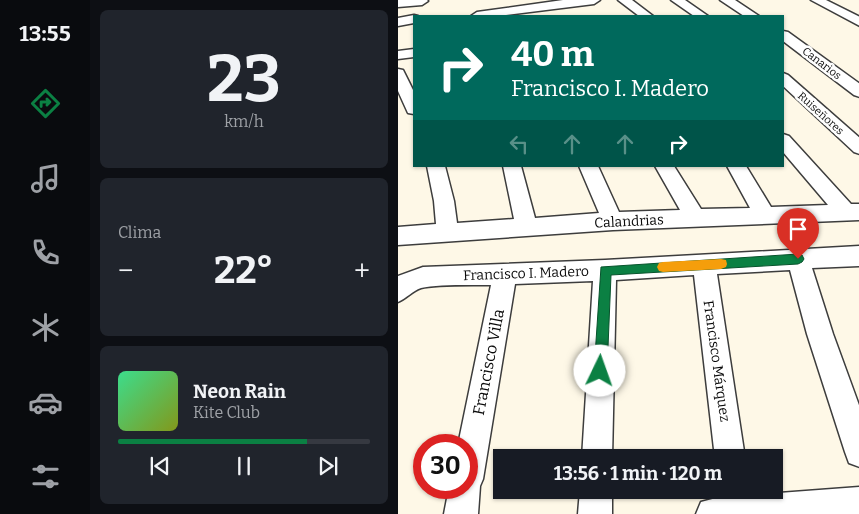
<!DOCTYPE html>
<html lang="es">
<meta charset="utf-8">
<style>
body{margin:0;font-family:Bitter,serif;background:#20242c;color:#f1f3f6;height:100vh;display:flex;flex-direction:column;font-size:19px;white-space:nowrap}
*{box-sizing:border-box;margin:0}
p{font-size:16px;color:#9ea1a6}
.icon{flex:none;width:28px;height:28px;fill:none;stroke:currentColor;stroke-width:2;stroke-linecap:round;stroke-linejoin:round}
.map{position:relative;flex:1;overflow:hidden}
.details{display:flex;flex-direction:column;gap:10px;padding:10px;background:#0d0f14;width:308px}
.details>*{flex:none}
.hud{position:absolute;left:15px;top:15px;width:371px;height:152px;border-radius:0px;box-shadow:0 1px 4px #0004;background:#00695c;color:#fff;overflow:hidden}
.speed{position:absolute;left:15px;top:434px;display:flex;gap:10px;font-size:25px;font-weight:700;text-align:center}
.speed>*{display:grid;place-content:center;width:65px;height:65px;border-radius:50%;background:#171b24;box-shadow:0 1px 4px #0004;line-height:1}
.speed .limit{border:8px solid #d22;background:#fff;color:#111}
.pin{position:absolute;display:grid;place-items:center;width:42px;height:42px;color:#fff;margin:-51px -21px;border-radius:50% 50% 50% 0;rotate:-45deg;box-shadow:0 0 5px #0007}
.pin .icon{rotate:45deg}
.me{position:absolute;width:55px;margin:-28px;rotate:3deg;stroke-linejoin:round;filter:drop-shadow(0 0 4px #0008)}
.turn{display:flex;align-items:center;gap:18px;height:105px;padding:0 15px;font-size:22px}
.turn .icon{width:65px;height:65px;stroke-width:2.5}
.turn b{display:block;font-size:35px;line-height:42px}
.lanes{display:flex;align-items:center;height:48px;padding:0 15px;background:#0003;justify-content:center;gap:25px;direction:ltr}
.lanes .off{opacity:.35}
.big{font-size:38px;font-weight:700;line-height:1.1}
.details .card{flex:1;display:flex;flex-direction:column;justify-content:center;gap:8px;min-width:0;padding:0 18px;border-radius:8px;background:#20242c}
.details .dial{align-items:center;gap:0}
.dial b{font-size:65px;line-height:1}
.song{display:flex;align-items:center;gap:15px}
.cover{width:60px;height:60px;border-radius:8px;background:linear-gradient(135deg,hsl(150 70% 55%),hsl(70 70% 35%))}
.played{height:5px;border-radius:2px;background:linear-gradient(90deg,#0b8043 75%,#363941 75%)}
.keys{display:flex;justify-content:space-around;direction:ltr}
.heat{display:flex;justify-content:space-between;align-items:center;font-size:28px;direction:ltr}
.trip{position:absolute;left:95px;top:449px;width:290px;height:50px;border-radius:0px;background:#171b24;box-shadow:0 1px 4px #0004;font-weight:700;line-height:50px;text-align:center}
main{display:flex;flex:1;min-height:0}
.tab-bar{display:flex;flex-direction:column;width:90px;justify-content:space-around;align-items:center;background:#090b0e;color:#9ea1a6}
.tab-bar .icon{width:35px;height:35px}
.tab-bar .selected{color:#0b8043}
.tab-bar b{font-size:22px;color:#f1f3f6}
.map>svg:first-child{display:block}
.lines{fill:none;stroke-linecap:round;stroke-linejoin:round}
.minor-casing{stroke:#3d3d3d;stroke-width:3}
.minor{fill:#fff;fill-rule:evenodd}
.route{fill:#0b8043;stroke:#07532c}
.slow{fill:#f59e0b}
.labels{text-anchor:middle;stroke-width:5;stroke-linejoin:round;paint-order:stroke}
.far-street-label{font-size:11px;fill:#0a0a0a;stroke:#fff}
.street-label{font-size:14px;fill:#0a0a0a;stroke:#fff}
.near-street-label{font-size:16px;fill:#0a0a0a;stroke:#fff}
</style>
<main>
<nav class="tab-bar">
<b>13:55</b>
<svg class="icon selected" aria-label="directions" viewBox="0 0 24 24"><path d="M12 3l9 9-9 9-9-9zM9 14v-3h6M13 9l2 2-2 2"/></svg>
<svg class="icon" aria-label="music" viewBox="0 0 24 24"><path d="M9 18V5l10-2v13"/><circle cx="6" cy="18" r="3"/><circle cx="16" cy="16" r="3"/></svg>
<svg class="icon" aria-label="phone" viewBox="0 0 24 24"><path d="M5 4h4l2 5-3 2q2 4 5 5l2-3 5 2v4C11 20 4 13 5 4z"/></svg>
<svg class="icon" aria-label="climate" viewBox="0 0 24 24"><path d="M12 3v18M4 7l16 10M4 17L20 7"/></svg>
<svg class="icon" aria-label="car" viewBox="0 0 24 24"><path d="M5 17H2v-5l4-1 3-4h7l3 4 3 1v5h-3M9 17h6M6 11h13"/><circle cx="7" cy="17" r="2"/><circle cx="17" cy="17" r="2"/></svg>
<svg class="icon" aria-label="filters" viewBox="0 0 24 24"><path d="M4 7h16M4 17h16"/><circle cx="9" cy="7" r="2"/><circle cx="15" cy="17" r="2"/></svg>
</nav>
<section class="details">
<div class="card dial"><b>23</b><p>km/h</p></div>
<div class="card"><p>Clima</p>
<div class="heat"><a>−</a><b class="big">22°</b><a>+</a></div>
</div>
<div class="card">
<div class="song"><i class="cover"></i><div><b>Neon Rain</b><p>Kite Club</p></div></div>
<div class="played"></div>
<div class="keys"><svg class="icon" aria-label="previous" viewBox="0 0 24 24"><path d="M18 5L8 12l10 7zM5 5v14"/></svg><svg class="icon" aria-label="pause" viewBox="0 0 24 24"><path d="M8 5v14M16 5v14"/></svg><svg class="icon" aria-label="next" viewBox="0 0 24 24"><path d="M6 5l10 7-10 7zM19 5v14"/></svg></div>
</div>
</section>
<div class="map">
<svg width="462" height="514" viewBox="0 0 462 514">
<rect width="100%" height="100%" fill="#fef8e7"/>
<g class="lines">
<g class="minor-casing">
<path id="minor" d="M0 0H29L30 1 24 5 0 7Z
M165 0H202L196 4 100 16H73L79 12Z
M220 0H234L255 16H241Z
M273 0H287L310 16H296Z
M322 0H337L361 16H346Z
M413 0H428L462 17V26Z
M16 15 20 16H16V23L0 26V18Z
M385 31 390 32 462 84V97L456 95 385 41Z
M16 49V57L0 59V51Z
M0 69 5 70 16 92V114L10 113 0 91Z
M385 73 390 75 462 138V154L456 152 385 86Z
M385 134 391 136 453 204H462V220L215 230 0 245V227L38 224 36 201 29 166H47L56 201 59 223 116 219 105 166H123L137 218 201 213 181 166H200L221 212 282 210 257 166H276L303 209 352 208 329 166H348L373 207 430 205 385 152Z
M462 246V266L414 268 435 334 462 408V467L451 463 447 452 409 334 392 270 319 274 347 458H317L296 275 218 280 214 458H184L195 281 117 284 85 479 82 486 80 514H46L51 488H69V445H60L93 285C76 285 38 284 23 288 14 291 9 298 0 302V276L25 267 207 260Z
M462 487V514H298L303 502 322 497 321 490H353L354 495Z
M182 490H214V514H180Z"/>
</g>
<use href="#minor" class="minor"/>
</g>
<path class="route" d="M400 254 404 255 406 259 404 262 400 264 213 275 209 371 207 375 202 377 198 375 196 371 203 267Z"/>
<path class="slow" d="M323 259 328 260 329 264 328 267 323 269 265 272 261 271 259 267 261 263 265 262Z"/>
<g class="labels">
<g class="far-street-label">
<text transform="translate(424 63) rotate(37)" y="4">Canarios</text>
<text transform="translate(423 113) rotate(42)" y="4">Ruiseñores</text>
</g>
<g class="street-label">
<text transform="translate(231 221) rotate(-3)" y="5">Calandrias</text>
<text transform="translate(128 273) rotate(-2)" y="5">Francisco I. Madero</text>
<text transform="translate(319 361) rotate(82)" y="5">Francisco Márquez</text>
</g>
<g class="near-street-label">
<text transform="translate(90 362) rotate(-79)" y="6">Francisco Villa</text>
</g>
</g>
</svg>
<div class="speed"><div class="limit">30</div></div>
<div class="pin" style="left:400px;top:259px;background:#d93025"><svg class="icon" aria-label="arrive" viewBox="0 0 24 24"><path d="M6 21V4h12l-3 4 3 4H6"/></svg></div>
<svg class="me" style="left:202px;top:371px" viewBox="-20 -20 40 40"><circle r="19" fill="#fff"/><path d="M0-13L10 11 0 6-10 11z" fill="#0b8043"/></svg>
<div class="trip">13:56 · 1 min · 120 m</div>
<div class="hud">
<div class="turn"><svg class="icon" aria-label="right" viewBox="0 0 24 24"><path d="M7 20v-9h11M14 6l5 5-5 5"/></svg><div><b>40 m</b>Francisco I. Madero</div></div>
<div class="lanes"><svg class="icon off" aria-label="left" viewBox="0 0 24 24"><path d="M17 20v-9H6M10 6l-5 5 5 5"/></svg><svg class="icon off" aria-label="ahead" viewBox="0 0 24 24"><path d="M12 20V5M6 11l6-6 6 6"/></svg><svg class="icon off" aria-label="ahead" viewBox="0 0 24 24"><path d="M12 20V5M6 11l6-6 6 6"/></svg><svg class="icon" aria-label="right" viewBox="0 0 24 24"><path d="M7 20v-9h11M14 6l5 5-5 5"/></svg></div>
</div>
</div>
</main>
